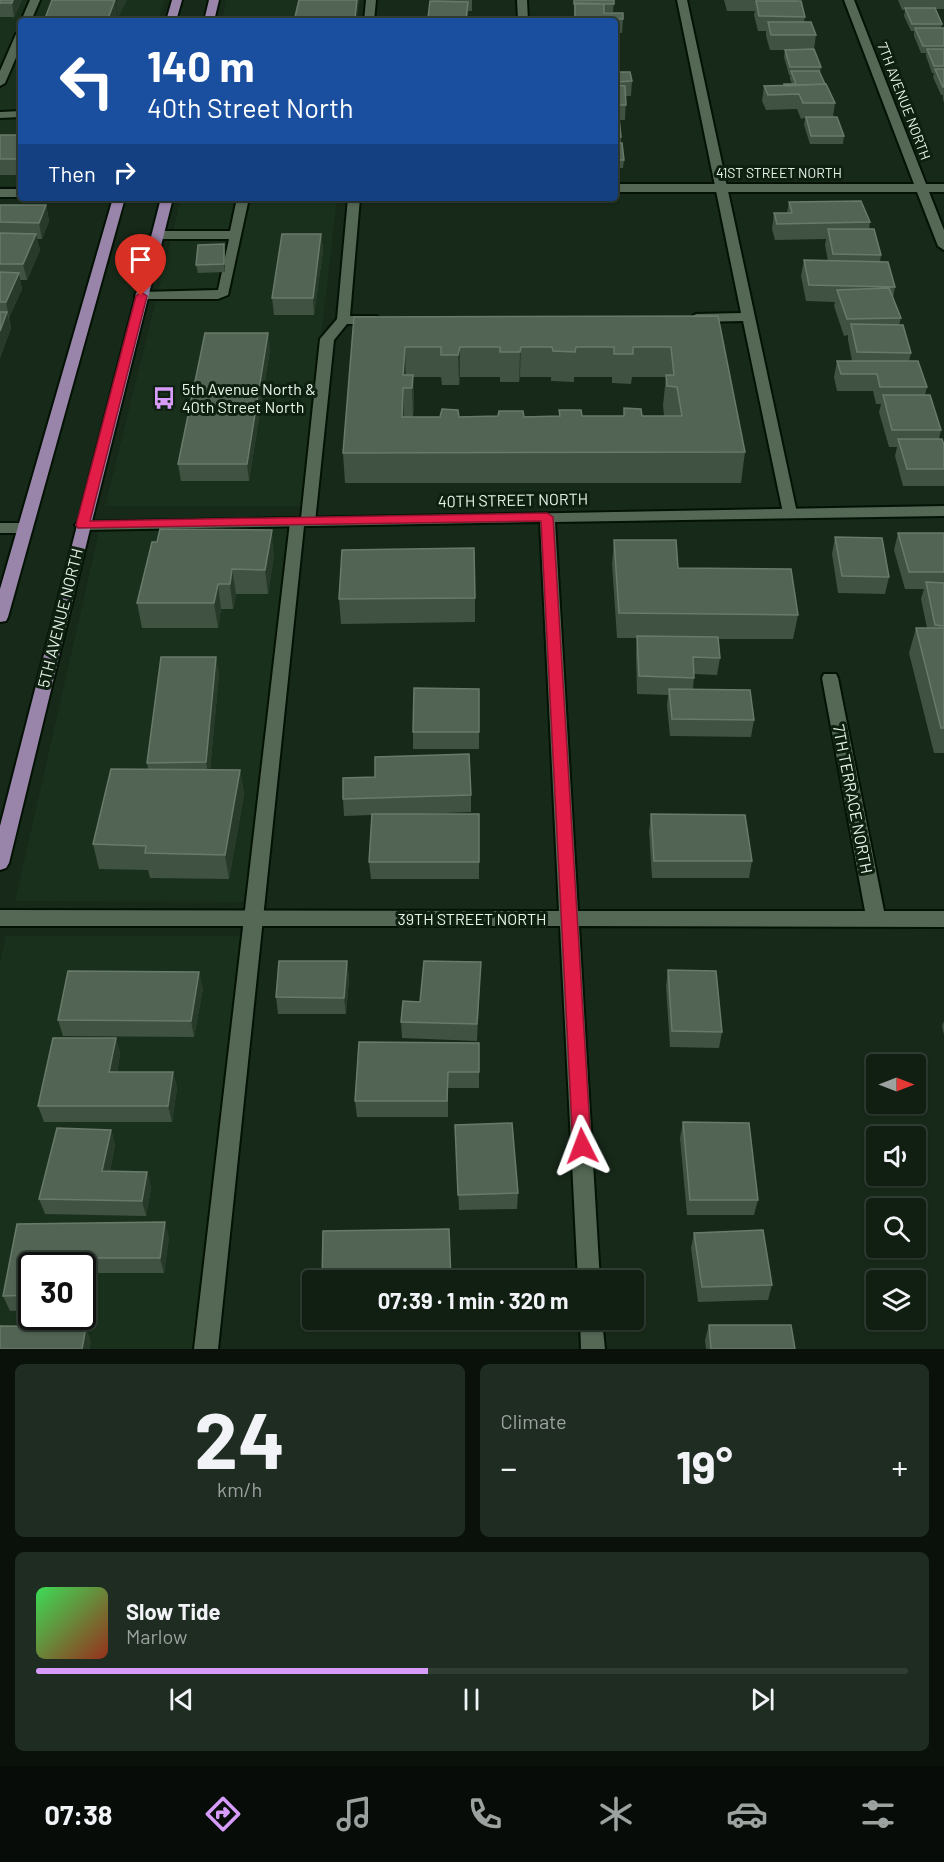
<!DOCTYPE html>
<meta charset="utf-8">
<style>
body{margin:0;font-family:Barlow,sans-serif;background:#1e2c21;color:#f1f3f6;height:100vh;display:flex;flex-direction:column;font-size:22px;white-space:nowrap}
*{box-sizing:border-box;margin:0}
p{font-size:20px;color:#9ca2a0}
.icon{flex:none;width:33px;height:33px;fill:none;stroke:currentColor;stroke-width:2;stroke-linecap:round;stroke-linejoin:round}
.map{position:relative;height:1349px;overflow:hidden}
.side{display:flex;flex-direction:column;gap:15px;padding:15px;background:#09110a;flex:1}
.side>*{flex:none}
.hud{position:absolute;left:18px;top:18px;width:600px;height:183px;border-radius:6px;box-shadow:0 2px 4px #0004,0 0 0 2px #303d33;background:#1a4fa0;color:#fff;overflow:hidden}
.needle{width:39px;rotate:90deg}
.buttons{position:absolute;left:866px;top:1054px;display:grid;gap:12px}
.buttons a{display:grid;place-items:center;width:60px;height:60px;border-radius:6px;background:#111f13;box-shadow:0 2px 4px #0004,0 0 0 2px #303d33;font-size:30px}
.speed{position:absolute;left:18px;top:1252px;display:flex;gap:12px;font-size:30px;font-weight:700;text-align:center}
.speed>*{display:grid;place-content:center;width:78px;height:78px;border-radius:50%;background:#111f13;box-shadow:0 2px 4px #0004,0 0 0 2px #303d33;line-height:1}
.speed .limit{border:3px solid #111;border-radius:9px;background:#fff;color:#111}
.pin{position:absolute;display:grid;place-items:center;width:51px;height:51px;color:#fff;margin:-62px -26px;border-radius:50% 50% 50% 0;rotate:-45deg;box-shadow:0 0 6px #0007}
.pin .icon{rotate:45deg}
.me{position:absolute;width:66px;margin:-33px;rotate:357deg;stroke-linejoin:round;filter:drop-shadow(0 0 4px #0008)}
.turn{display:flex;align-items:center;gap:21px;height:126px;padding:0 30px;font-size:27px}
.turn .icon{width:78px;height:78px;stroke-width:2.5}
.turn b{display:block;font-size:42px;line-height:51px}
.then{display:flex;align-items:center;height:57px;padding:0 30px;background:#0003;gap:12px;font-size:22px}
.big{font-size:45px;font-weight:700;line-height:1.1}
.side .widget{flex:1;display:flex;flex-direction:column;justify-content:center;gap:9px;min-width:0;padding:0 21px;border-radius:9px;background:#1e2c21}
.side .dial{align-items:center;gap:0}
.dial b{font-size:78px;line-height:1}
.song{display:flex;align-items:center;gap:18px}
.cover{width:72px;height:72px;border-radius:9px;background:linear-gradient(135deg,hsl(130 70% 55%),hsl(10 70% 35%))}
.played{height:6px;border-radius:3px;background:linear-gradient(90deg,#d79bf9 45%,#303d33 45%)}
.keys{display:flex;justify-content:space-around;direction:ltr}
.heat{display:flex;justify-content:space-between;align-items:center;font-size:33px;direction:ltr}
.side .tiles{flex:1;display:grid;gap:15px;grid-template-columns:1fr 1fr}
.widget:last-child{grid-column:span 2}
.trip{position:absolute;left:302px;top:1270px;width:342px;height:60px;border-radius:6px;background:#111f13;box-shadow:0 2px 4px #0004,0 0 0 2px #303d33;font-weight:700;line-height:60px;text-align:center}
.dock{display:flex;height:96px;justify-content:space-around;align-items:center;background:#070c08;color:#9ca2a0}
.dock .icon{width:42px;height:42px}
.dock .on{color:#d79bf9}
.dock b{font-size:27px;color:#f1f3f6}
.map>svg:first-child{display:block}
.built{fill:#19311c;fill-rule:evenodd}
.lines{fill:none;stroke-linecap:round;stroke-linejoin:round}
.service-casing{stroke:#031204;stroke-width:4}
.minor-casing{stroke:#031204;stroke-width:4}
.tertiary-casing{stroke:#031204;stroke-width:4}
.primary-casing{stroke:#031204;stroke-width:4}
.service{fill:#546855;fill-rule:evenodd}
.minor{fill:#546855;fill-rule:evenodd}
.tertiary{fill:#546855;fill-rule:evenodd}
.primary{fill:#9984aa;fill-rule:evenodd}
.wall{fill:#405242;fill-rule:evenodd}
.shaded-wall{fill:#283a2a}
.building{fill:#526454;stroke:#697a6b;stroke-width:1.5;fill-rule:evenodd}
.route{fill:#e11d48;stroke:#92132f;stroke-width:1.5}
.labels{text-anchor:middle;stroke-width:6;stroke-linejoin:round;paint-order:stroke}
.far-street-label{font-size:14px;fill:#e8f4e9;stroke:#0e2010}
.poi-label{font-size:16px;fill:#e8f4e9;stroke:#0e2010;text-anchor:start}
.street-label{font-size:16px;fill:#e8f4e9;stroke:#0e2010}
</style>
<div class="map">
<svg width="944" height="1349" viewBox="0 0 944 1349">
<rect width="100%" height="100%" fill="#172919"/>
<path class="built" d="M5 0H165L158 21H21V186H0V11Z
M226 0H360L357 21H222Z
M337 198 302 506H105L181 199Z
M100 527 300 528 257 902 15 901Z
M6 936H253L206 1349H0V962ZM32 1266H82V1317H32Z"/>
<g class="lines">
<g class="service-casing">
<path id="service" d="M30 0H40L31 21H21Z
M366 0H376L374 21H364Z
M677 0H687L797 513 790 518 783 513 743 321 696 322 690 318 696 314 741 313Z
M21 31V46L5 83 0 86V71L16 34Z
M21 111V117L0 118V112Z
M237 198H249L228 295 218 299H136L135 296 136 293 141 292 218 290 229 239H157L151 235 157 231H230Z
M348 198H360L350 316H376L382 320 376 324H347L334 340 315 522 313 525 304 526 218 1349H194L290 522 292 519 301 518 320 339 337 319Z"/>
</g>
<g class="minor-casing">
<path id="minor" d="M517 0H527L528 21H518Z
M844 0H854L926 184H944V192H929L944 230V250L938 246 917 192H615V184H914Z
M0 189H21V197H0Z
M944 506V516L555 522 578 911H865L822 678 824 674H836L838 678 884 911H944V927L579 926 600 1281H578L560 926H0V910L559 911 540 522 83 530 78 528 75 525 78 522Z
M580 1320H602L605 1349H581Z"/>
</g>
<g class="tertiary-casing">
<path id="tertiary" d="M0 523H25L33 528 25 533H0Z"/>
</g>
<g class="primary-casing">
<path id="primary" d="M172 0H182L176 21H166Z
M209 0H219L214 21H204Z
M113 198H125L8 617 6 621 0 622V589Z
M161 198H173L91 525 9 863 6 868 0 870V826Z"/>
</g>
<use href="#service" class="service"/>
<use href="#minor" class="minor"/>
<use href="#tertiary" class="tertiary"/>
<use href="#primary" class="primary"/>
</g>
<path class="wall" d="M0 0H22L14 17H0Z
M433 0H472V11H468L467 21H428Z
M574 0H614L613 12H604V13L623 19 622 33H615V21H574Z
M724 0H798L805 17 804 22 816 35 814 49 821 67 820 73 825 84 835 103 833 117 844 136 843 144H810L804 125 805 118 801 119 797 109 766 110 762 101 764 86H784L792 84 790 79V75H789L784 57 785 50H770L766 36V31H758L754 15 755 11H727Z
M898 0H944V9H935L942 24 941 28H944V103L943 99V95H941L933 77 934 73H932L926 56V53H921L914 36V31H911L904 16 905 10H902Z
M615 72 632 81 631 96H626L625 120H619L621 137V143L624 160 623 168H615Z
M0 135H21V175H0Z
M789 202 870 222 869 229 881 255 880 262 895 287 893 298 901 318 899 325 911 353 909 361 927 387 925 395 941 430 939 439 944 445V486H903L895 456 897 447H889L879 412 881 404H876L873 391H837L834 377 837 361H852L848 340V335L844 336 834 306 835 302 806 301 801 276 804 260 828 261 825 245 826 239 775 240 772 229 774 213H787Z
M0 205H46L49 221 42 239H37L40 250 27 280H20L22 289 9 318 11 328 0 358Z
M321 234 323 250 314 315H274L272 298Z
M225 252V272L198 273 196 265Z
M718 316 745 452 741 483H345L343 453 354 317ZM413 377H441L442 385H459L460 377H500V382H519L520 377H551V381L574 382V377H612V383L631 384 632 377H666L663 405 664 416H582L559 410V416L413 417 414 405Z
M270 349 249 481H181L178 464Z
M898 533H944V753H934L909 653 916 628H927L921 599 924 589H905L894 550Z
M835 537 889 577 885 594 838 593 832 554Z
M614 540 678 568 798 615 793 639H718L720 658 717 675 694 674 693 690 754 720 751 737 670 736 667 706 668 695 637 694 636 653 637 638H617L612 564Z
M274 555 268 594H236L233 609H221L218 628H142L137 603Z
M475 598V622L341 624 339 599Z
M216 657 219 674 210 770H240L244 794 229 879 150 878 148 870 99 869 93 844 148 769 147 763Z
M479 689V749H413V732Z
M471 795V812L420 814H479V879H371L369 862 372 815 344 816 343 799Z
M651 814 752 861 749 878H652L649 831Z
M347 961 349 978 346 1014H278L276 997Z
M481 962 477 1041 402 1038 401 1022 420 1002Z
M668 970 722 1032 719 1048 670 1047 666 986Z
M203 988 194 1037 63 1036 58 1020Z
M944 1021V1035L942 1026Z
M116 1038 120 1054 117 1072H173L177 1088 172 1122H44L38 1106Z
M479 1043V1088H448V1117H357L355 1101Z
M683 1122 758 1200 754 1215H687L680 1138Z
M455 1125 518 1193 517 1209 459 1210Z
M111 1130 115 1145 110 1171 147 1172 151 1188 146 1216 45 1214 39 1199Z
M17 1224 169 1237 164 1273H91L86 1309H82V1266H32V1310L10 1311 3 1296Z
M694 1233 772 1285 768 1300 698 1302 691 1248Z
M323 1320H415L323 1322Z
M709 1325 795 1349H706L705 1340Z"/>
<path class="shaded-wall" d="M13 0H22L14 17 12 3Z
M115 0 118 21H107Z
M118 0H127L118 18 116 3Z
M357 0H359L357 21H355Z
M46 205 49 221 42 239 39 223Z
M36 234 40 250 27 280 23 264Z
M321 234 323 250 314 315 313 298Z
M224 244 225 252V272L224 264Z
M19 273 22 289 9 318 6 302Z
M7 312 11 328 0 358V331Z
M268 333 270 349 249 481 247 464Z
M405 347 406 377 403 375Z
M460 347V377L459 385 458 355Z
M521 347 520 377 519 382 520 352Z
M413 375 414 405 413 418 412 388Z
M403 388 404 419 402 417Z
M272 530 274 555 268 594 265 570Z
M232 569 236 594 233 609 230 584Z
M218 584 221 609 218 628 214 603Z
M216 657 219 674 209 779 206 762Z
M240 770 244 794 229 879 225 855Z
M347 961 349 978 346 1014 344 998Z
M481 962 480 979 477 1041V1024Z
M199 972 203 988 194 1037 191 1021Z
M116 1038 120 1054 114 1088 109 1072Z
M173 1072 177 1088 172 1122 168 1106Z
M111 1130 115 1145 107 1186 102 1171Z
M147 1172 151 1188 146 1216 142 1201Z
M165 1222 169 1237 164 1273 160 1258Z
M85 1258 91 1273 86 1309 82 1301V1278Z
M86 1327 91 1341 90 1349H82Z"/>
<path class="building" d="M0 0H13L12 3H0Z
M52 0H115L107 21H44Z
M299 0H357L355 17H295Z
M574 0H614V4H574Z
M430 1 468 2 466 19 428 18Z
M756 1H801L805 17 759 16Z
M575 3 604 4V13H623V19L575 18Z
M905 8H935L942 24H912Z
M294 17H358L357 21H294Z
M768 22H811L816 35H771Z
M915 28H944V46H923Z
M814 49 821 67H790L785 50Z
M927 49H944V66H934Z
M935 69H944V87H943Z
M791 71H819L825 84 785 86 784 84H796Z
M615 72H630L632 81 615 82Z
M826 84 835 103H803L799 94 768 95 764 86Z
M615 85 625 86 626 105H615Z
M615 117H619L621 137H615Z
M806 117H837L844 136H811Z
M0 135H21V159H0Z
M615 143H622L624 160H615Z
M861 201 870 222 777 224 774 213H792L789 202Z
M0 205H46L39 223 0 222Z
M828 229H874L881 255 833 254Z
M0 233 36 234 23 264H0Z
M282 234H321L313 298H272Z
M224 244V264L196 265 198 245Z
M804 260 888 262 895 287 809 285Z
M0 272 19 273 6 302H0Z
M889 288 901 318 847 319 837 290Z
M0 312H7L0 331Z
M718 316 745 452 343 453 354 317ZM405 347H441V355H458L460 347H500V352H520L521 347H552L553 351 575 352 576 347H614V354H633V347H671L674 375H666L667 386 677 387 682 416H642L641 409 624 408V416H582L581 410H559L560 416 524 417 523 411H499L498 416 459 417 458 410 442 409 440 417H402L403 388H412L413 375H403Z
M851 324 903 325 911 353 857 352Z
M205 333H268L247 464H178Z
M837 361H918L927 387H880L877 374H841Z
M883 395H930L941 430H892Z
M898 439H942L944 445V469H907Z
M160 529 272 530 265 570 232 569 230 584H218L214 603H137L152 542H157Z
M898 533H944V572H909Z
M835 537 882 538 889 577 842 576Z
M614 540H676L678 568 791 569 798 615 619 613Z
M474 548 475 598 339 599 342 550Z
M926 582 944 583V626L935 625Z
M916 628H944V728H941Z
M637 636 718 637 720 658 693 657 694 678 639 676Z
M161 657H216L206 762 147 763Z
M414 688 479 689V732H413Z
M669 689 750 690 754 720 672 719Z
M469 754 471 795 343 799V778L375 777V757Z
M111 769 240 770 225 855 145 853 146 846 93 844Z
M372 814H479V862H369Z
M651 814 745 815 752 861H654Z
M279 961H347L344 998 276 997Z
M424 961 481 962 477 1024 401 1022 403 1001 420 1002Z
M668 970 716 971 722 1032 672 1031Z
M68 971 199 972 191 1021 58 1020Z
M53 1038H116L109 1072H173L168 1106H38Z
M359 1042 479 1043V1072H448L447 1101H355Z
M683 1122 749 1123 758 1200H690Z
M512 1123 518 1193 458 1195 455 1125Z
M57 1128 111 1130 102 1171 147 1172 142 1201 39 1199Z
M165 1222 160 1258H85L82 1278V1266H32V1295L3 1296 17 1224Z
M449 1229 451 1281H322L323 1231Z
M763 1230 772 1285 702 1287 694 1233Z
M709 1325H791L795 1349H711Z
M0 1326 86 1327 82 1349H0Z"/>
<path class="route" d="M141 292 147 296 90 521 547 513 553 517 591 1146 588 1151 582 1153 576 1151 573 1146 541 521 78 528 76 525 136 296Z"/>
<defs>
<g id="bus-bare" transform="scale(1.8)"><path d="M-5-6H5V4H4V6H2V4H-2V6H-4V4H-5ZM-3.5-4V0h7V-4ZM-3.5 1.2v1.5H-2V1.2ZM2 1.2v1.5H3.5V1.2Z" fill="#d79bf9" stroke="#0e2010" stroke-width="2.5" paint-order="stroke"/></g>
</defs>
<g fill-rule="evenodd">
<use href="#bus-bare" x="164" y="398"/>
</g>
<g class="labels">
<g class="far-street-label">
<text transform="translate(904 101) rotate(69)" y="5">7TH AVENUE NORTH</text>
<text x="779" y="178">41ST STREET NORTH</text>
</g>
<g class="poi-label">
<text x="182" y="395">5th Avenue North &amp;<tspan x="182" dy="18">40th Street North</tspan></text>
</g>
<g class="street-label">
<text transform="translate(513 500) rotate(-1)" y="6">40TH STREET NORTH</text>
<text transform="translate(60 618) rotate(-76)" y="6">5TH AVENUE NORTH</text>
<text transform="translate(853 799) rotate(79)" y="6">7TH TERRACE NORTH</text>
<text x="472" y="925">39TH STREET NORTH</text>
</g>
</g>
</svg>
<div class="buttons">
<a><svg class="needle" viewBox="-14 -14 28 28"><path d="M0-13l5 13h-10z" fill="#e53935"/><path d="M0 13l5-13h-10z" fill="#9ca2a0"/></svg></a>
<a><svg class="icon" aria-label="sound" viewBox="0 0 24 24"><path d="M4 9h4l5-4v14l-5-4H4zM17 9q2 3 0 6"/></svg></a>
<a><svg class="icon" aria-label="search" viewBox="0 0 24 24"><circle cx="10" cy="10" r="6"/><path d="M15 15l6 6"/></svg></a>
<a><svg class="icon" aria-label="layers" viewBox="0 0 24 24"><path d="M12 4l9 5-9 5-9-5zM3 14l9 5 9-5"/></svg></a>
</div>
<div class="speed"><div class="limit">30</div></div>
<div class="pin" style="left:141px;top:296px;background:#d93025"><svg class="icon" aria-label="arrive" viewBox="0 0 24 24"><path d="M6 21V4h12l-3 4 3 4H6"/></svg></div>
<svg class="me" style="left:582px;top:1146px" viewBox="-20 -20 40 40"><path d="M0-17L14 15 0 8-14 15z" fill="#e11d48" stroke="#fff" stroke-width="4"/></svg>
<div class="trip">07:39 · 1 min · 320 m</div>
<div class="hud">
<div class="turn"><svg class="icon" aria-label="left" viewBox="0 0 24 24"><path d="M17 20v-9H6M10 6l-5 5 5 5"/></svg><div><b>140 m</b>40th Street North</div></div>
<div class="then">Then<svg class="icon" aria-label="right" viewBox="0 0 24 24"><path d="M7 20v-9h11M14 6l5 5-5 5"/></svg></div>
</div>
</div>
<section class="side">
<div class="tiles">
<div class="widget dial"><b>24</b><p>km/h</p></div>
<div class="widget"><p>Climate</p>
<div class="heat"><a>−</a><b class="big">19°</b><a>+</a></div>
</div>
<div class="widget">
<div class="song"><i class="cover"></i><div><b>Slow Tide</b><p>Marlow</p></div></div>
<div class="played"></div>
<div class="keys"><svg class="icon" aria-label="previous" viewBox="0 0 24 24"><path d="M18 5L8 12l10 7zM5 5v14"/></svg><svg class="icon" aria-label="pause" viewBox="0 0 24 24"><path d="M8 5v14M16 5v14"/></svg><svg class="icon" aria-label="next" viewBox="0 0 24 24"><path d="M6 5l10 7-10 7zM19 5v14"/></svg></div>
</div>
</div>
</section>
<nav class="dock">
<b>07:38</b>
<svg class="icon on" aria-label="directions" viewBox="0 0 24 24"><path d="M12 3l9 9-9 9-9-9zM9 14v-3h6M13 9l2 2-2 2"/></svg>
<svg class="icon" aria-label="music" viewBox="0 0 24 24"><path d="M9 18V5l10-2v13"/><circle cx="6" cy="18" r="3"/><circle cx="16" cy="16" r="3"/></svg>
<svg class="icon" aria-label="phone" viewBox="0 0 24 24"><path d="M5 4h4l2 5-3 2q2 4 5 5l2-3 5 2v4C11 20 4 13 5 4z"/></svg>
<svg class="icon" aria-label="climate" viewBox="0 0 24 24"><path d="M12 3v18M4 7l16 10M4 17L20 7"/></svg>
<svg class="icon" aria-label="car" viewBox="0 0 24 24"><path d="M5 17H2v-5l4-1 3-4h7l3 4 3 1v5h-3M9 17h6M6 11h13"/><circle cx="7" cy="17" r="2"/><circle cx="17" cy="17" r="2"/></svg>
<svg class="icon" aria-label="filters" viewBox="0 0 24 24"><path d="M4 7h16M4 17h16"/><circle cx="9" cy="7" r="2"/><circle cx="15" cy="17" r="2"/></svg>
</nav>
